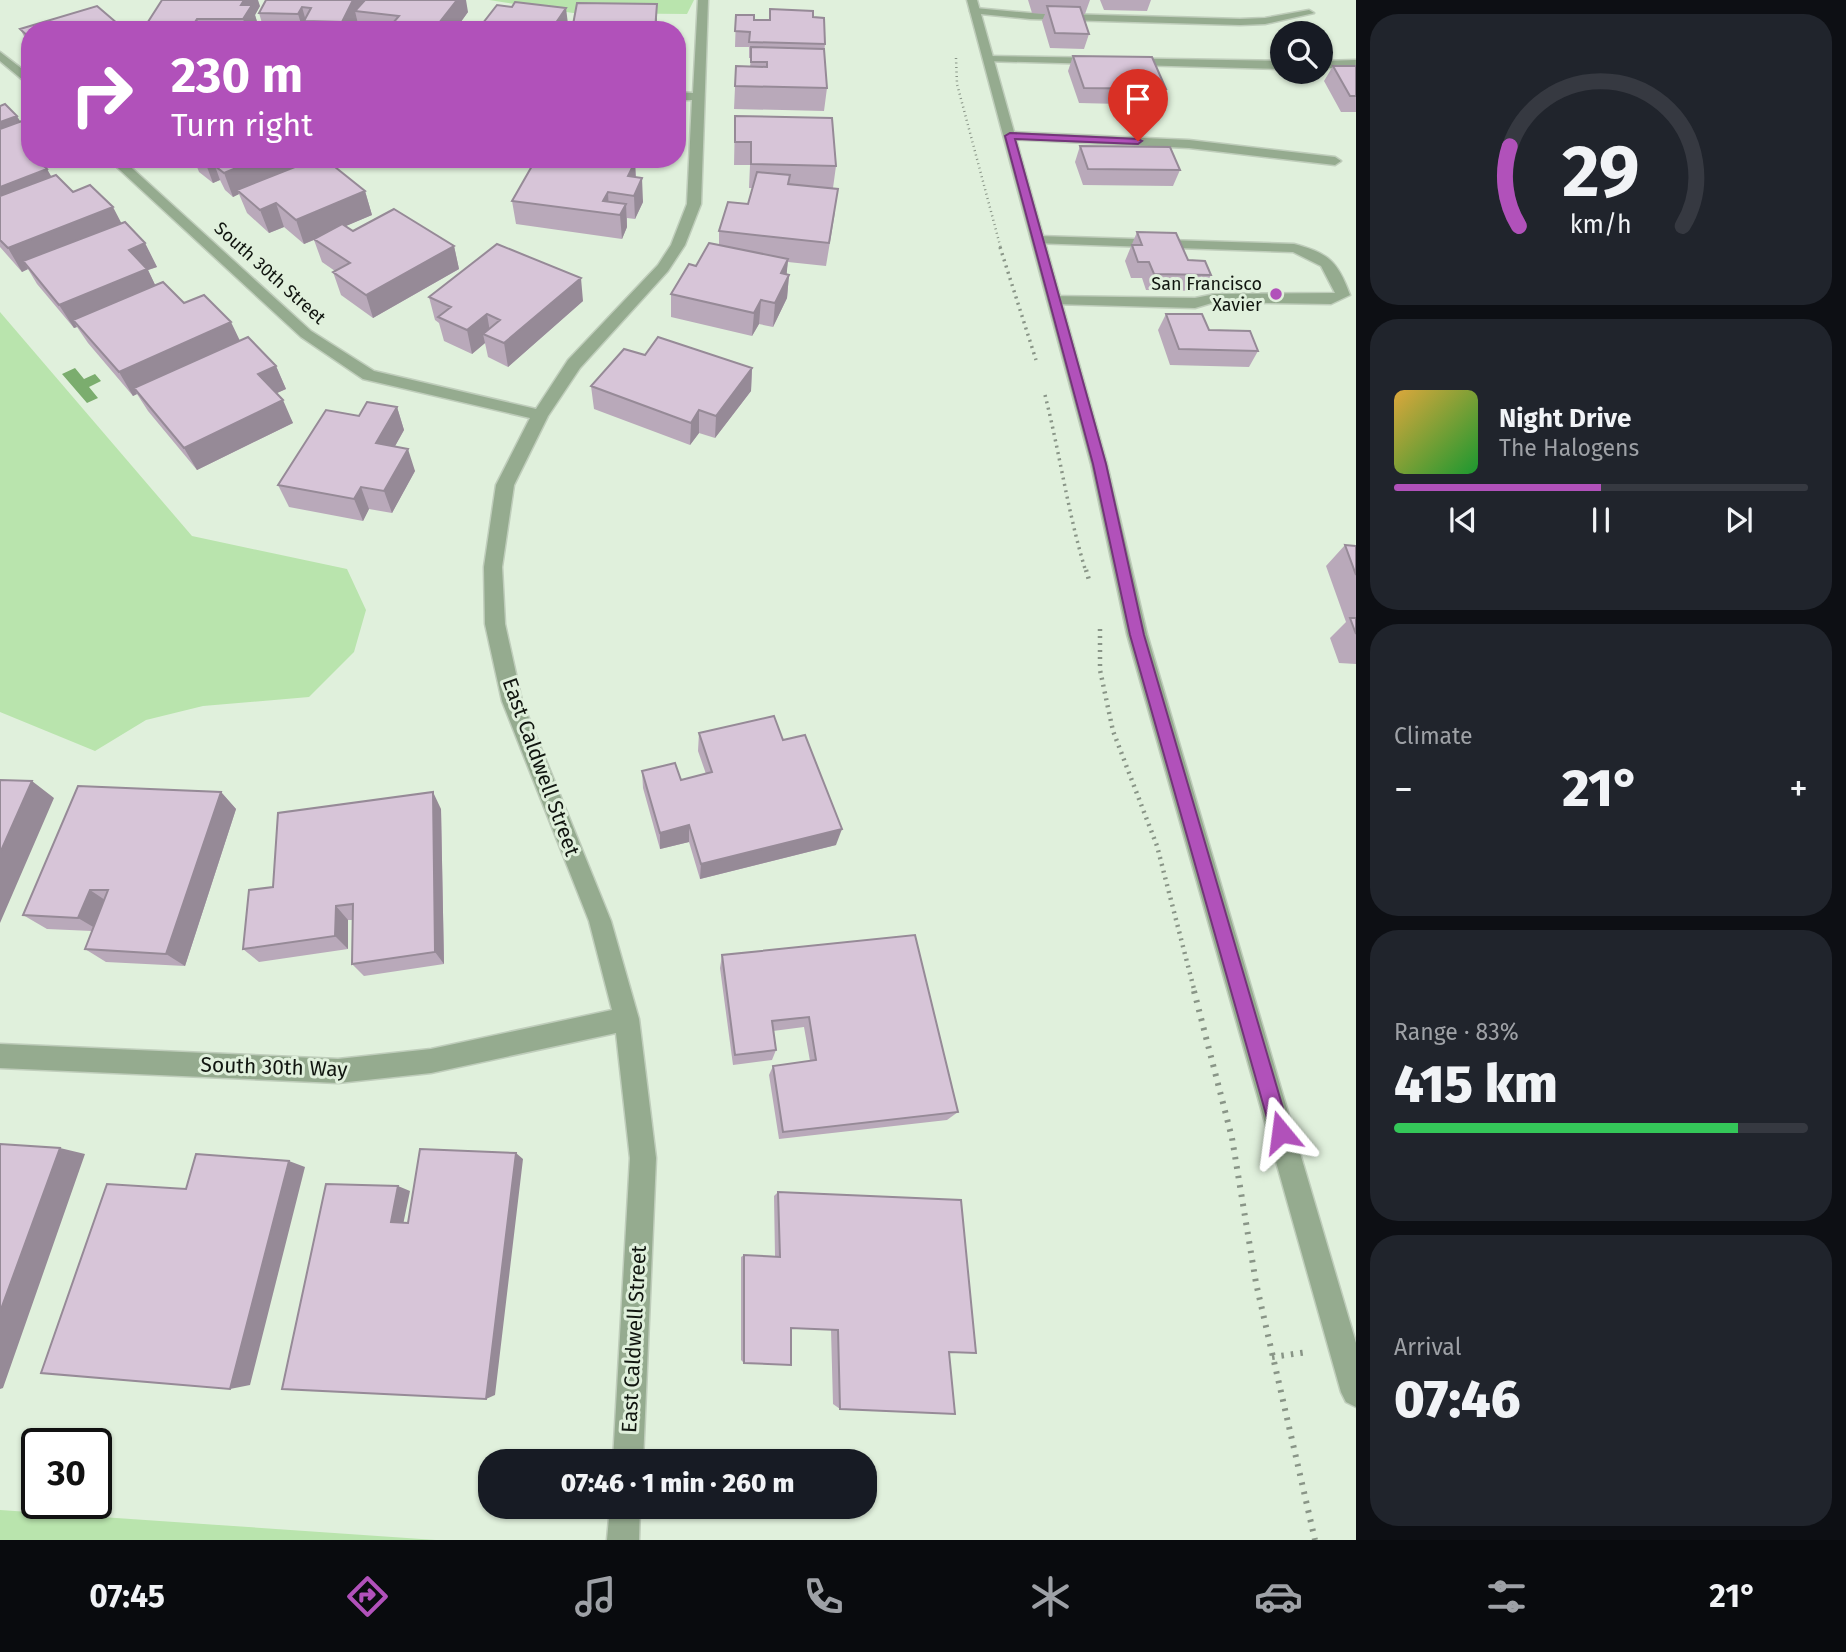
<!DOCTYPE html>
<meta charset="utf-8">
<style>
body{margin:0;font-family:"Fira Sans",sans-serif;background:#20242c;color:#f1f3f6;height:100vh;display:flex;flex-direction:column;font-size:26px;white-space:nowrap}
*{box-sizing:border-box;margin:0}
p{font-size:23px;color:#9ea1a6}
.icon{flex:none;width:38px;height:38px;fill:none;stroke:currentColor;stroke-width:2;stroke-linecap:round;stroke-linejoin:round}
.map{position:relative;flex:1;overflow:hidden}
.drawer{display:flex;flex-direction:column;gap:14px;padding:14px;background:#0d0f14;width:490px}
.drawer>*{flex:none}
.banner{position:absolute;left:21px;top:21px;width:665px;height:147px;border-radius:28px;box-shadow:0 2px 5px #0004;background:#b151ba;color:#fff;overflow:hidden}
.controls{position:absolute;left:1270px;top:21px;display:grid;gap:14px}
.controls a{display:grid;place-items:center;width:63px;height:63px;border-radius:50%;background:#171b24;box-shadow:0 2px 5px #0004;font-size:35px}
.speed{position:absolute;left:21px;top:1428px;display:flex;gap:14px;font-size:35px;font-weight:700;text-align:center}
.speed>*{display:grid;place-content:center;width:91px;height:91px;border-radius:50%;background:#171b24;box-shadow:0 2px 5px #0004;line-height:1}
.speed .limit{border:4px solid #111;border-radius:10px;background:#fff;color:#111}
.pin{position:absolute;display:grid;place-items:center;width:60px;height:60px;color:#fff;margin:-72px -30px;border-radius:50% 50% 50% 0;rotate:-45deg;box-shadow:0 0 7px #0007}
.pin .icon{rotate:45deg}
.me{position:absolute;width:77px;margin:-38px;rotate:344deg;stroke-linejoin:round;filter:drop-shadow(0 0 5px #0008)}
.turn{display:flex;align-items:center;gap:24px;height:147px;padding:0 35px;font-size:32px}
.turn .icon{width:91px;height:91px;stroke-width:2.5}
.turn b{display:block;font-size:49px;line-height:60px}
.big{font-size:52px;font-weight:800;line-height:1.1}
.drawer .tile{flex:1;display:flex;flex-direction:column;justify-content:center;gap:10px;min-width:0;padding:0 24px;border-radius:28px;background:#20242c}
.drawer .dial{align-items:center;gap:0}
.dial svg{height:182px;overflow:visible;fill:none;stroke:#363941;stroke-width:7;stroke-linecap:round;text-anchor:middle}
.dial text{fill:#f1f3f6;stroke:none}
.song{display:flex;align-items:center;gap:21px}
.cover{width:84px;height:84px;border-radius:10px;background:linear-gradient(135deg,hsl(40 70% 55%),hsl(130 70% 35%))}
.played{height:7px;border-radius:4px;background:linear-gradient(90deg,#b151ba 50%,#363941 50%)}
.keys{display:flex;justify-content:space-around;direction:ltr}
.heat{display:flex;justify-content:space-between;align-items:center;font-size:38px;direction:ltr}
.charge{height:10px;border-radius:5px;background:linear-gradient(90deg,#34c759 83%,#363941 0)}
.trip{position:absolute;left:478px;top:1449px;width:399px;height:70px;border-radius:28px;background:#171b24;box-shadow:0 2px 5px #0004;font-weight:800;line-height:70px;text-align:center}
.dock{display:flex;height:112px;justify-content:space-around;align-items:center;background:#090b0e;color:#9ea1a6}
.dock .icon{width:49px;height:49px}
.dock .active{color:#b151ba}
.dock b{font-size:32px;color:#f1f3f6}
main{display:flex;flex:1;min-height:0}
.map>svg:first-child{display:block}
.green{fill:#b9e4ad}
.water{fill:#7bad6e}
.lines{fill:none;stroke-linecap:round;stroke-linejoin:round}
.lane-casing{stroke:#bfcdbb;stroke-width:3}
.street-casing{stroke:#bfcdbb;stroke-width:3}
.path-far3{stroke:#899587;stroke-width:2.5;stroke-dasharray:1 3.5;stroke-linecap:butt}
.path-far2{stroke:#899587;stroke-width:3.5;stroke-dasharray:2 4.5;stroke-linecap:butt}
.path-far1{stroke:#899587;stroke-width:4.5;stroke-dasharray:2 5;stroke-linecap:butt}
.path{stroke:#899587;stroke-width:6;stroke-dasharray:2.5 7;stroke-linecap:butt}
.lane{fill:#95ab8f;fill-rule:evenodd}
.street{fill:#95ab8f;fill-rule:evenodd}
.wall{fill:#b9a9ba}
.shaded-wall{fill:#968a97}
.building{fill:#d7c5d8;stroke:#968a97;stroke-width:2}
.route{fill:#b151ba;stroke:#733579;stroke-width:2}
.poi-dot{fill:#b151ba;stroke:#e0f0dc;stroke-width:2.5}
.labels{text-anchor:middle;stroke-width:6;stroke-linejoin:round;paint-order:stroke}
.far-street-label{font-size:18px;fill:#10150f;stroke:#e0f0dc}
.far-poi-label{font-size:18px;fill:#10150f;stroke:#e0f0dc;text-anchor:end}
.street-label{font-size:21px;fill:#10150f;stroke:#e0f0dc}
</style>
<main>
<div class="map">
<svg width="1356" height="1540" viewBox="0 0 1356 1540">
<rect width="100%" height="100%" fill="#e0f0dc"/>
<path class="green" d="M489 0H694L687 14 573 13Z
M0 312 192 536 347 569 366 610 354 652 309 697 203 706 146 720 95 751 0 712Z
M0 1510 436 1540H0Z"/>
<path class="water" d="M75 368 84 379 95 374 101 381 89 387 98 398 87 403 62 374Z"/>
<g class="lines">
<g class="lane-casing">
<path id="lane" d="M975 8 1030 13 1240 19 1265 18 1309 10 1314 13 1265 24 1240 25 1030 19 971 13 970 11Z
M988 56 1283 61V69L984 61V57Z
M1356 60V68H1321V61Z
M1010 132 1189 140 1335 157 1341 161 1335 165 1189 148 1006 139V133Z
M1038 236 1294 244C1329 253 1338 262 1350 295L1331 304 1215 302 1195 308 1054 304 1049 302 1047 299 1049 296 1195 298 1215 294 1335 293 1321 266 1293 252 1033 243V237Z"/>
</g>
<g class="street-casing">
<path id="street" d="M698 0H708L701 204 685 245 668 271 580 368 548 416 514 485 502 567 505 624 522 701 611 921 639 1019 656 1158 643 1461H613L630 1158 616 1033 431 1073 338 1083 0 1068V1044L338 1059 431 1049 612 1010 589 921 502 701 485 624 484 567 496 485 530 418 363 379 301 337 108 159H122L311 331 374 371 536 409 568 360 658 265 671 245 687 204 692 100H677V92L693 93Z
M967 0H977L1107 464 1147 634 1356 1343V1407L1346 1402 1341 1392 1127 634 1091 464Z
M0 52 30 75V86L0 61Z
M610 1507H640L639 1540H607Z"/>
</g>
<path class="path-far3" d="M956 58 957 84 1001 249"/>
<path class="path-far2" d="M1000 247 1036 360
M1045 395C1060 454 1068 514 1086 572"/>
<path class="path-far1" d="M1086 570 1089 580
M1100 629V670L1113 731 1157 846 1195 993"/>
<path class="path" d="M1194 991 1232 1138 1256 1283 1315 1540
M1272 1357 1308 1352"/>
<use href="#lane" class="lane"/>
<use href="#street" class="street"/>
</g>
<path class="wall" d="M266 0 468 12 455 30H359L358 24 355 30H264L259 13Z
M1028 0H1090L1085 14H1083L1089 34 1084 49 1050 48 1042 21 1045 14 1032 13Z
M1100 0H1151L1147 11 1104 10Z
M260 6 255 15 259 28 258 30H148L146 25Z
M770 9 813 17 825 44 824 54 827 88 824 111 734 109 736 66 750 67 751 58H749V47H735L736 15 754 20H769Z
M483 23 568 24 564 30H484Z
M20 29 30 30V47Z
M1073 56 1166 89 1160 105 1079 103 1068 71Z
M1333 66H1356V112H1341L1324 81Z
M0 106 21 122 56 164 46 168 51 176 121 223 145 243 157 267 148 270 155 285 184 303 276 366 286 389 277 393 293 423 197 470 148 411 137 394 133 396 88 343 77 327 74 328 37 284 28 269 22 272 0 247Z
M735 116 836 166 833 188 835 212 826 266 788 262 786 274 789 275 787 298 773 327 759 324 752 336 671 317V294L696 266 719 245V231L748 204 753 188H749L750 165H734Z
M1080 146 1180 170 1173 186 1083 185 1075 162Z
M194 159H325L365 191 372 215 345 226 353 231 454 246 459 269 373 318 341 295 333 272 335 271 322 262 314 240 304 244 284 227 269 233 247 213 239 194 233 197 225 190 220 180 213 183 199 172Z
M536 159H632L631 161 635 162 636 177 643 202 635 219 627 218V227L622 239 516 224 512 201Z
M1137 232 1188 260 1211 275 1202 291 1146 290 1142 278H1131L1125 261Z
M429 297 583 301 508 367 488 357 485 343 472 354 444 341 439 323 435 320Z
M1166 314 1209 330 1258 351 1249 367 1170 365 1158 330Z
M645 355 752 368 751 391 715 438 699 433 690 445 594 409 591 386Z
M397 407 404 430 395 446 415 471 392 513 369 509 363 521 289 507 278 485 359 416Z
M1345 545 1356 546V664L1339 663 1330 638 1346 622 1326 566Z
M699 733 783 740 836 845 700 879 689 842 660 849 643 788 642 771 681 780 706 774 698 751Z
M221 792 236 809 185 966 106 962 85 949 92 931 47 929 23 915Z
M441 809 444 964 364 976 352 964 353 920H348V949L259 962 243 949 273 887Z
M722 955 958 1112 947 1120 779 1139 769 1075 773 1066 810 1061 804 1027 773 1031 776 1050 772 1060 733 1065 720 968Z
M778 1192 949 1352 840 1409 833 1404 831 1330 791 1328 744 1363 741 1360V1257L744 1255 775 1256 774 1196Z"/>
<path class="shaded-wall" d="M244 0H258L260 6 255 15 259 28 258 30H247L243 19 241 5Z
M353 0H365L355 11 358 24 355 30H344L342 22Z
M457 0H466L468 12 455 30H436L435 28Z
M657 4V30H655Z
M302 7 306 21H304L306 30H303L298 14Z
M566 8 568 24 564 30H551Z
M197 19 201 30H195L193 25Z
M17 116 30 138 0 150V122Z
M32 159H53L56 164 38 171Z
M204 159H322L237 190 239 194 233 197 224 173 215 166 220 180 213 183Z
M635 162 636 185 628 176Z
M47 169 60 192 0 216V187Z
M642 178 643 202 635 219 634 196Z
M365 191 372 215 304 244 296 220Z
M608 192 609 214 603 201Z
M276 203 284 227 269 233 260 210Z
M626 204 627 227 622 239 620 215Z
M113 207 125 230 23 261 28 269 22 272 8 248Z
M145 243 157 267 148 270 159 293 73 320 77 327 74 328 59 305 129 250Z
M454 246 459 269 373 318 366 295Z
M788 259 786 282 789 275 787 298 773 327 775 303 781 273Z
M581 278 583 301 508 367 504 343Z
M761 300 759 324 752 336 754 313Z
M487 314 491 338 483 334 485 343 472 354 467 330Z
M231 322 242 345 134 388 137 394 133 396 119 372Z
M276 366 286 389 268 397 258 374Z
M752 368 751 391 715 438 716 416Z
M283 400 293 423 197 470 184 448Z
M397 407 404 430 384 466 376 443Z
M699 410V433L690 445 691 423Z
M408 449 415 471 392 513 384 491Z
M361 487 369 509 363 521 354 499Z
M32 781 54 798 0 923V853Z
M221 792 236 809 185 966 166 954Z
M433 792 441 809 444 964 435 952Z
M689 825V842L660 849V833Z
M842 829 836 845 700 879 701 864Z
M90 890 111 904 100 931 78 918Z
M336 906 348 920V949L335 936Z
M60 1148 85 1154 3 1388 0 1389V1312Z
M516 1153 523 1159 495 1395 486 1399Z
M289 1161 305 1167 250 1385 230 1389Z
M398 1186 410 1191 403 1225 391 1222Z"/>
<path class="building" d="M162 0H244L241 5H252L243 19H197L193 25H146Z
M266 0H353L342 22 304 21 311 8 302 7 298 14 259 13Z
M365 0H457L435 28 393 23 399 16 355 11Z
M515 2 566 8 551 30H501L504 26 483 23 497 5 512 7Z
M577 3 657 4 655 30H572Z
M97 6 125 30H30V38L20 29Z
M1047 6 1080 7 1089 34 1055 33Z
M770 9 813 11V17L824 18 825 44 749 42 750 32 735 31 736 15H754V20H770Z
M751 47 824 49 827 88 735 86 736 66 767 67V62H751Z
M1073 56 1152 57 1166 89 1084 88Z
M1333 66H1356V96H1350Z
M5 104 17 116 0 122V106Z
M735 116 832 118 836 166 751 164V142H735Z
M22 121 30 128V145L25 147 30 152V159H37L47 169 0 187V129Z
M1080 146 1170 147 1180 170 1088 169Z
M232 159H258L224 173 215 166Z
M315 159H325L365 191 296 220 276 203 260 210 237 190Z
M536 159H616L635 162 628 176 642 178 634 196 608 192 603 201 626 204 620 215 512 201Z
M757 172 790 175 788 184 838 189 829 243 719 231 728 202 748 204Z
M56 175 73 192 90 185 113 207 8 248 0 240V196Z
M394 209 454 246 366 295 333 272 350 263 314 239 342 224 353 231Z
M125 222 145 243 129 250 147 269 59 305 23 261Z
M1137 232 1176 233 1188 260 1205 261 1211 275 1154 274 1149 262H1138L1132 245H1142Z
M709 243 788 259 781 273 789 275 775 303 761 300 754 313 671 294 689 264 696 266Z
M497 244 581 278 504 343 483 334 500 320 487 314 467 330 438 317 451 307 429 297Z
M163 282 184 303 204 295 231 322 119 372 73 320Z
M1166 314H1202L1209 330 1250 331 1258 351 1179 349Z
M248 337 276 366 258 374 283 400 184 448 134 388Z
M658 337 752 368 716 416 699 410 691 423 591 386 624 349 645 355Z
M367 402 397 407 376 443 408 449 384 491 361 487 354 499 278 485 326 410 359 416Z
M1345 545 1356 546V575Z
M1350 618H1356V634Z
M774 716 783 740 805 735 842 829 701 864 689 825 660 833 642 771 675 763 681 780 712 772 699 733Z
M0 780 32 781 0 853Z
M78 786 221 792 166 954 85 949 108 890H90L78 918 23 915Z
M433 792 435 952 352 964 353 904 336 906 335 936 243 949 249 890 273 887 278 813Z
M915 935 958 1112 783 1132 773 1066 816 1060 809 1017 772 1021 776 1050 735 1055 722 955Z
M0 1144 60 1148 0 1312Z
M420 1149 516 1153 486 1399 282 1389 326 1184 398 1186 391 1222 408 1223Z
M196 1154 289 1161 230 1389 41 1373 107 1184 186 1189Z
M778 1192 961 1200 976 1353 949 1352 955 1414 840 1409 838 1330 791 1328V1365L744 1363V1255L780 1257Z"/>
<path class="route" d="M1010 133 1138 139 1142 141 1138 144 1015 139 1106 464 1144 635 1290 1132 1288 1139 1281 1142 1274 1139 1271 1132 1130 635 1093 464 1005 136Z"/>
<circle class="poi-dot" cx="1276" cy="294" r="7"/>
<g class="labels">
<g class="far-street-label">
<text transform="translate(270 273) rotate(42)" y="6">South 30th Street</text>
</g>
<g class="far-poi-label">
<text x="1262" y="290">San Francisco<tspan x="1262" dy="21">Xavier</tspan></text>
</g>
<g class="street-label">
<text transform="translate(541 767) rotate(70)" y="7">East Caldwell Street</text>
<text transform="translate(274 1067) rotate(2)" y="7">South 30th Way</text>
<text transform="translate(634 1339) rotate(-87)" y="7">East Caldwell Street</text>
</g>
</g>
</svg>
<div class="controls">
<a><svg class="icon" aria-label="search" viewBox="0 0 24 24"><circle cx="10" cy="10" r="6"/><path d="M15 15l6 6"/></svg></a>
</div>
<div class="speed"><div class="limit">30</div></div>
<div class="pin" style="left:1138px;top:141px;background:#d93025"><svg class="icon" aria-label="arrive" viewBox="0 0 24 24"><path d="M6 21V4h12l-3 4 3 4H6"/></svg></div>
<svg class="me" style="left:1281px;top:1132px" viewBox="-20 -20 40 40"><path d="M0-17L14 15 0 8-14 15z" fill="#b151ba" stroke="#fff" stroke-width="4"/></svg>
<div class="trip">07:46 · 1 min · 260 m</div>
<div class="banner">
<div class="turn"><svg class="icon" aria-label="right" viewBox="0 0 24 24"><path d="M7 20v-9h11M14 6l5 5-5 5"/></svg><div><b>230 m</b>Turn right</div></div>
</div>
</div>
<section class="drawer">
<div class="tile dial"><svg viewBox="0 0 100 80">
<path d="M14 69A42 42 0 1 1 86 69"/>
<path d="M14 69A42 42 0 0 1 10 34" stroke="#b151ba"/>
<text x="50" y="56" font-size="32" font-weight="700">29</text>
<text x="50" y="72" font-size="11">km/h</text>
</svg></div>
<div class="tile">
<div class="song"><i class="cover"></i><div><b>Night Drive</b><p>The Halogens</p></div></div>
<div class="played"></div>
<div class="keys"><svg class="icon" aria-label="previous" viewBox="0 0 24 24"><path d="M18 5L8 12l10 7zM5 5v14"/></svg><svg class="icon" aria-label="pause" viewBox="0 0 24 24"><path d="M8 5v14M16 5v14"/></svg><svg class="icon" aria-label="next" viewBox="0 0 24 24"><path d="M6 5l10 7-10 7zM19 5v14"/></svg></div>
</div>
<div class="tile"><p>Climate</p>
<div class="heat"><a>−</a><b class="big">21°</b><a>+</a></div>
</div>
<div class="tile"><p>Range · 83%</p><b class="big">415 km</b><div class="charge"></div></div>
<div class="tile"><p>Arrival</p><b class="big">07:46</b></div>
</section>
</main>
<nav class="dock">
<b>07:45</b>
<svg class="icon active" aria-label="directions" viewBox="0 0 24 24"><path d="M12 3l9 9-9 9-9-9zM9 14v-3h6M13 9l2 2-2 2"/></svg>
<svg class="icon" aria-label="music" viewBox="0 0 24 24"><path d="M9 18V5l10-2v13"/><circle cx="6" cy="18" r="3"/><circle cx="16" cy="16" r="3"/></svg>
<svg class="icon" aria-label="phone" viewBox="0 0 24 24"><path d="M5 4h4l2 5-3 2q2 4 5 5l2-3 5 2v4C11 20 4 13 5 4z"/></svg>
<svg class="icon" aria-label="climate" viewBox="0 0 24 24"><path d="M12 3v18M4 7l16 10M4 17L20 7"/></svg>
<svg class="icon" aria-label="car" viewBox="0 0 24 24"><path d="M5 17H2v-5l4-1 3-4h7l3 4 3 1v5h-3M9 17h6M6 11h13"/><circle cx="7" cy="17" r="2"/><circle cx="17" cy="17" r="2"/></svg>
<svg class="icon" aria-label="filters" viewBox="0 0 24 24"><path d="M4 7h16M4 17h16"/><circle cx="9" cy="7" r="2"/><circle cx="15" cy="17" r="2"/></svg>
<b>21°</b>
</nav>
